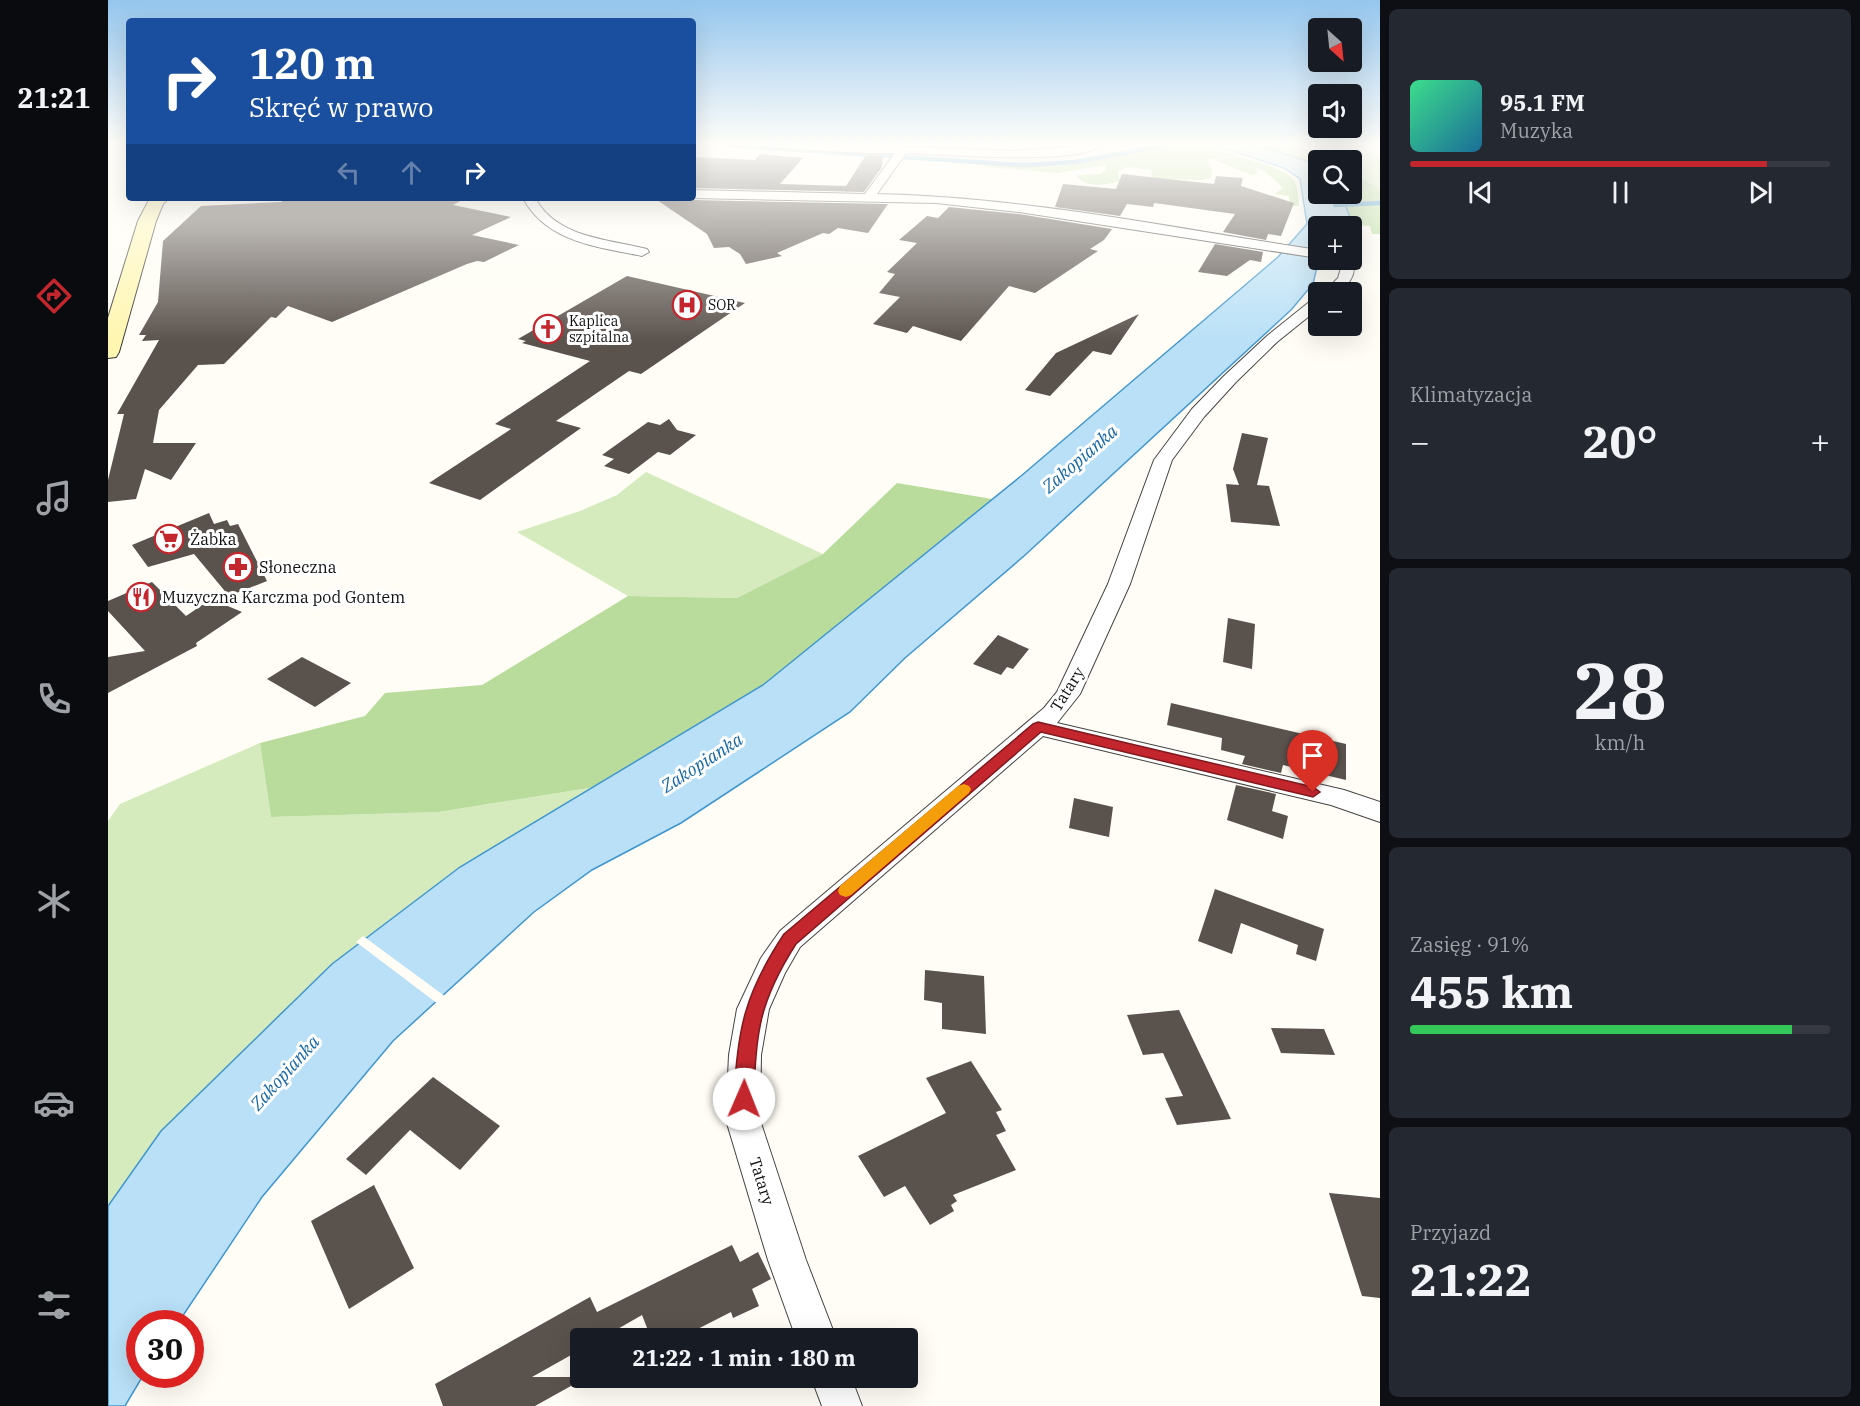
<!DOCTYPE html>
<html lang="pl">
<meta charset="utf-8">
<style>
body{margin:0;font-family:"IBM Plex Serif",serif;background:#242831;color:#f1f3f6;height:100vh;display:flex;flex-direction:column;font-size:22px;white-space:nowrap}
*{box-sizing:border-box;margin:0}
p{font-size:20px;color:#9ea1a6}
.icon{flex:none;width:33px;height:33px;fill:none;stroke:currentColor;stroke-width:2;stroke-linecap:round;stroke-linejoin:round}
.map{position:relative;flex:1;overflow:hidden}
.details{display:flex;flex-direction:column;gap:9px;padding:9px;background:#0d0f14;width:480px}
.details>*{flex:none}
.hud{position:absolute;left:18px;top:18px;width:570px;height:183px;border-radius:6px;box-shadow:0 6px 24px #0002;background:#1a4fa0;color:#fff;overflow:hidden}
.needle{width:39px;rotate:153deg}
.tools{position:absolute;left:1200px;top:18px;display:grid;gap:12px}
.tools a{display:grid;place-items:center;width:54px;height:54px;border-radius:6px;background:#171b24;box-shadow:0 6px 24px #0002;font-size:30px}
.speed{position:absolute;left:18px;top:1310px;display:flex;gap:12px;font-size:30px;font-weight:700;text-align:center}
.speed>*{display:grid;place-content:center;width:78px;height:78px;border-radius:50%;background:#171b24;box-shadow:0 6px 24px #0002;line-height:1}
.speed .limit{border:9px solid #d22;background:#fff;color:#111}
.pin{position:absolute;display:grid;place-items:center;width:51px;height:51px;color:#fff;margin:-62px -26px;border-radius:50% 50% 50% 0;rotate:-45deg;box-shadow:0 0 6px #0007}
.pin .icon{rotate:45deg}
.me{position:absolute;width:66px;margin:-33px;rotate:1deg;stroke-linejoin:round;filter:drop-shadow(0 0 4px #0008)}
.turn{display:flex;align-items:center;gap:21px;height:126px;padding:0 24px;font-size:27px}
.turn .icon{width:78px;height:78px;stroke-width:2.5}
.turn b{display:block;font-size:42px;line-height:51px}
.lanes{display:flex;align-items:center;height:57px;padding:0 24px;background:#0003;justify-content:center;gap:30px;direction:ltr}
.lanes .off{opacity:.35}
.big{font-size:45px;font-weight:700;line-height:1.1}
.details .card{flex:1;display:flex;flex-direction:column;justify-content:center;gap:9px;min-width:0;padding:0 21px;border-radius:9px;background:#242831}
.details .dial{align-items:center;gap:0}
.dial b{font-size:78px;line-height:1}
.song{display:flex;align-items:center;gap:18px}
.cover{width:72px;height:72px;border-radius:9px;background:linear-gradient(135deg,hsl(150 70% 55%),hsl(200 70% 35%))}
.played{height:6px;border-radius:3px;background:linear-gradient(90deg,#c4262e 85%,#363941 85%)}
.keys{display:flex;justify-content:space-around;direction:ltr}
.heat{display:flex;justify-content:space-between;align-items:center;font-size:33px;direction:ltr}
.charge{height:9px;border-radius:4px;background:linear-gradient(90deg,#34c759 91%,#363941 0)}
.trip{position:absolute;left:462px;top:1328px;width:348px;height:60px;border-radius:6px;background:#171b24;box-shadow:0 6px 24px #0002;font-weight:700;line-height:60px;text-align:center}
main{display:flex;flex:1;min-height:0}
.dock{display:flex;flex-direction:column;width:108px;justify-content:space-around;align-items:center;background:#090b0e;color:#9ea1a6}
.dock .icon{width:42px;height:42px}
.dock .on{color:#c4262e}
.dock b{font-size:27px;color:#f1f3f6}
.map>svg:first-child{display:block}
.industrial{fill:#eee6ef}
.green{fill:#d5ebbd}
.forest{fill:#b9dc9c}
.water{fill:#b9e0f7;stroke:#3f96cf;stroke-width:1.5}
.pier{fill:#fffdf5}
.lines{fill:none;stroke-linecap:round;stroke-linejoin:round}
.stream{stroke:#3f96cf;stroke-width:4.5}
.building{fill:#5a524d}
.minor-casing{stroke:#444;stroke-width:2}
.secondary-casing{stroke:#333;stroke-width:2}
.minor{fill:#fff;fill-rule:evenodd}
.secondary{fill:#fff6b0;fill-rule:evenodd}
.route{fill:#c4262e;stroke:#7f191e;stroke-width:1.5}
.slow{fill:#f59e0b}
.labels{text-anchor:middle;stroke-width:6;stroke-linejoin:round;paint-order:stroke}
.far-poi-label{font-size:14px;fill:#111;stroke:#fff;text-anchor:start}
.poi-label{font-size:16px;fill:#111;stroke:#fff;text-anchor:start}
.street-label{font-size:16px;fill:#111;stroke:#fff}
.water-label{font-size:18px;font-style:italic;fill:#1768a6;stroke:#fff}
</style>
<main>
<nav class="dock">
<b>21:21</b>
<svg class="icon on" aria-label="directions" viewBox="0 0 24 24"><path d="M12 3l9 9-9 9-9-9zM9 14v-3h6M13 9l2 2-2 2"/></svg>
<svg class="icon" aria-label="music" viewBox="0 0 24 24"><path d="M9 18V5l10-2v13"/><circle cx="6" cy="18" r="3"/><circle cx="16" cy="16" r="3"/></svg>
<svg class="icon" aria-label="phone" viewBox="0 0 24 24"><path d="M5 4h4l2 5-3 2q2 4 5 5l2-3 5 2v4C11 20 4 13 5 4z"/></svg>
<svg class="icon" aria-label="climate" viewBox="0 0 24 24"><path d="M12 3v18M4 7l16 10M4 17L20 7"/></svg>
<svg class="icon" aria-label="car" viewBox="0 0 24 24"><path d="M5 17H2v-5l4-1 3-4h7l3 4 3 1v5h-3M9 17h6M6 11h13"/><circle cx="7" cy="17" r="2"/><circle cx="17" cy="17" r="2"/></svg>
<svg class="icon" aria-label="filters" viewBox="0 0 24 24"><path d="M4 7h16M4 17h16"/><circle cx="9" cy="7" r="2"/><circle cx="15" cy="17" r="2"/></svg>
</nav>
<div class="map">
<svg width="1272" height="1406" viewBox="0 0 1272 1406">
<rect width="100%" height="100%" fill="#fffdf5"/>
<path class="industrial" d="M753 145H1037L955 160 930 163 749 151Z"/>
<path class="green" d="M1207 150 1272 154V189L1244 173V160H1223Z
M538 472 715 554 629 598 520 596 409 532 472 511 509 495Z
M152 743 163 817 331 812 487 787 352 867 53 1131 0 1206V821L12 804Z"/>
<path class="forest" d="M1080 145H1098L1129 155 1100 160 1104 169 1103 178 1093 180 1050 179 1044 178 1043 170 1021 167 1010 171 1012 181C998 185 978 189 968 175L993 174 998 169 997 165 950 173 877 167 876 164 918 166 963 165 1007 155Z
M1149 145 1207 150 1223 160H1210V167L1204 163Z
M1129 156C1143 161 1174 167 1184 178 1191 185 1190 197 1191 206H1182L1181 196 1166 194 1175 188 1158 172 1148 168 1150 173 1143 175 1107 160Z
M1244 173 1272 189V234H1264L1262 226 1245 225 1233 194H1244Z
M789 483 884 499 655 685 487 787 331 812 163 817 152 743 257 716 277 693 374 685 520 596 629 598 715 554Z"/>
<path class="water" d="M1106 145H1149L1204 163 1210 167V194H1233L1245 225 1210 226V260H1221L1209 267 1205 284 1183 310 916 556 797 658 742 712 573 823 484 870 426 912 285 1041 154 1197 70 1323H32V1374H36L17 1406H0V1206L53 1131 224 964 352 867 655 685 913 476 1170 257 1199 224 1192 179 1176 168Z"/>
<path class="pier" d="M255 936 338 997 330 1004 248 942Z"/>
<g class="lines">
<path class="stream" d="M618 145 915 165 966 162 1059 145
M1227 205 1272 203"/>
</g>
<path class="building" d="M652 154 695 158 672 184 738 186 758 155H775L774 167 756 192 585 188V157L647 160Z
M1014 174 1106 184 1108 176 1135 178 1133 186 1186 203 1173 236 1160 234 1158 240 1115 232 1127 214 1046 203 1045 207 1019 204 1012 216 947 207 955 184 1008 189Z
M179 198H358L345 205 403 217 364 235 411 245 376 262 369 261 359 264 224 322 180 306 168 318 163 317 116 364 90 365 51 410 45 443H88L63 480 37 469 28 499 0 502V480L16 414H9L51 340 34 341 38 335H31L50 302 55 241 93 206 173 202Z
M546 198H583L585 200 780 204 760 233 730 228 721 234 715 233 669 253 674 256 638 264 632 254 621 247 606 248 599 234Z
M841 207 911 214 1004 229 996 240 982 249 990 251 927 293 901 286 853 341 805 326 799 333 765 324 792 297 771 293 787 274 779 272 809 243 791 240 819 216 830 218Z
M1107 244 1155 252 1153 262 1142 260 1119 276 1090 272Z
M519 276 637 303 533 374 521 371 448 421 473 428 372 500 321 483 403 429 387 424 482 361 414 343 418 341 410 339Z
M1031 314 1003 355 985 351 942 396 917 390 948 353Z
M561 419 569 430 588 435 562 455 550 452 521 474 496 466 506 459 494 455 540 422 552 425Z
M1134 433 1160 438 1149 485 1161 486 1172 526 1123 522 1118 484 1131 485 1125 469Z
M101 513 106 524 119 520 122 526 130 524 159 581 121 596 86 554 40 567 24 545Z
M44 582 78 616 103 599 134 612 88 643 89 646 0 693V657L37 651 0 611V601Z
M1120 618 1147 624 1144 669 1115 662Z
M890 635 921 649 905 669 899 667 893 675 865 664Z
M194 657 243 683 207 707 159 679Z
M1063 703 1238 744V780L1175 765 1173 773 1134 764 1137 756 1113 750 1114 738 1059 725Z
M1128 785 1168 794 1164 811 1180 816 1175 839 1119 820Z
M966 798 1005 807 1001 837 961 828Z
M1107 889 1216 929 1208 961 1188 954 1190 945 1133 923 1124 954 1090 941Z
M817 970 876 976 878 1034 834 1029V1003L816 1000Z
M1071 1010 1123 1119 1069 1125 1057 1098 1075 1096 1055 1053 1035 1055 1019 1015Z
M1163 1028 1216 1029 1227 1055 1173 1053Z
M863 1061 894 1110 888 1112 898 1131 888 1135 908 1170 845 1195 849 1201 843 1205 846 1211 822 1225 797 1186 776 1197 750 1156 838 1113 818 1078Z
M325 1077 392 1126 352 1170 302 1130 258 1175 238 1159Z
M266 1185 306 1268 241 1309 203 1221Z
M1221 1193 1272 1198V1298L1254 1296Z
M624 1245 632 1262 650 1252 663 1279 644 1289 651 1306 625 1318 623 1312 572 1338H543L534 1315 494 1338H472V1350L424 1377H479L427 1406H335L327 1384 482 1297 489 1312Z"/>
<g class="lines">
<g class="minor-casing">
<path id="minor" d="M665 145 780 146 906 151 993 145C971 166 834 154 798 153L769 194C917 197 1064 228 1210 250V258L911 212 828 203 585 198V190L757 194 787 153H755L670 148Z
M415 198H427C449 238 499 239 539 249L541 252 534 256C490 247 438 242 415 198Z
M1229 260H1244C1250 273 1241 284 1231 292H1216L1230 278 1233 268Z
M1210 298V309L1169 342 1128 382 1096 417 1064 460 1022 584 972 694 949 723 1236 790 1272 802V822L1223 805 935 736 692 947 677 973 661 1009 653 1055 652 1120 698 1260 728 1338H688L660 1260 618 1120 621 1055 629 1009 653 958 672 931 936 708 949 692 1000 584 1046 460 1084 409 1116 376 1159 336 1205 299Z
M703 1377H743L754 1406H714Z"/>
</g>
<g class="secondary-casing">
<path id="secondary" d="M42 198H61L55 204 48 221 11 352 8 357 0 358V318L30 221Z"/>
</g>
<use href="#minor" class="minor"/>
<use href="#secondary" class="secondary"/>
</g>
<linearGradient id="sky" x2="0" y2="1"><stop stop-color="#95c6ee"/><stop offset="0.42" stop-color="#fffefa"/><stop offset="1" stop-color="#fffefa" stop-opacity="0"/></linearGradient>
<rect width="1272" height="342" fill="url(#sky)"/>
<path class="route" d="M930 722 1205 787 1212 792 1205 797 933 732 688 944C652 1000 647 1033 646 1099L643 1105 636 1107 629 1105 626 1099C629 1029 637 993 676 934L925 724Z"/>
<path class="slow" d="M856 784 861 786 863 789 861 793 743 895 738 897 732 895 730 891 732 886 850 786Z"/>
<defs>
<g id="hospital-ring" transform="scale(1.5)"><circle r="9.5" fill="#fff" stroke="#c4262e" stroke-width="1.5"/><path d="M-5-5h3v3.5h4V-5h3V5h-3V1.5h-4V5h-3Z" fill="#c4262e"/></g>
<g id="church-ring" transform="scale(1.5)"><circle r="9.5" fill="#fff" stroke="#c4262e" stroke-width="1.5"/><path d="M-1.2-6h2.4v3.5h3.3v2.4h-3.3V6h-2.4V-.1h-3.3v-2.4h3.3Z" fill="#c4262e"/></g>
<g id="supermarket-ring" transform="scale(1.5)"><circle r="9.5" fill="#fff" stroke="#c4262e" stroke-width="1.5"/><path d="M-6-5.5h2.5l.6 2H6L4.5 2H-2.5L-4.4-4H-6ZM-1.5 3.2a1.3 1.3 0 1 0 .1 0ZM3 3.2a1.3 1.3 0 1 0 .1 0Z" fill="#c4262e"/></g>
<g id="pharmacy-ring" transform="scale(1.5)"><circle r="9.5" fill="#fff" stroke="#c4262e" stroke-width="1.5"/><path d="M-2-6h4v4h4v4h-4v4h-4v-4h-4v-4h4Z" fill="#c4262e"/></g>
<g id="restaurant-ring" transform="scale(1.5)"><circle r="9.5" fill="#fff" stroke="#c4262e" stroke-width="1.5"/><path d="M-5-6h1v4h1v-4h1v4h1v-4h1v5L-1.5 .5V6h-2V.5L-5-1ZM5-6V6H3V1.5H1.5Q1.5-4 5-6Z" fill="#c4262e"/></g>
</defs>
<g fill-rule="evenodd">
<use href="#hospital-ring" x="579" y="305"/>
<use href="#church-ring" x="440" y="329"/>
<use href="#supermarket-ring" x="61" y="539"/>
<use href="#pharmacy-ring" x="130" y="567"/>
<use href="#restaurant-ring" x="33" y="597"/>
</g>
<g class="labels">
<g class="far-poi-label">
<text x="600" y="310">SOR</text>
<text x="461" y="326">Kaplica<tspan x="461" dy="16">szpitalna</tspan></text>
</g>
<g class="poi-label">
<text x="82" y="545">Żabka</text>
<text x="151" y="573">Słoneczna</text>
<text x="54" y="603">Muzyczna Karczma pod Gontem</text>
</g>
<g class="street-label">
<text transform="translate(959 689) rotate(-58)" y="6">Tatary</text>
<text transform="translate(654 1181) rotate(73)" y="6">Tatary</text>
</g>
<g class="water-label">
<text transform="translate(972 459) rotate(-41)" y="6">Zakopianka</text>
<text transform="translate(594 763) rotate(-33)" y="6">Zakopianka</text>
<text transform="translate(177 1073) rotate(-48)" y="6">Zakopianka</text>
</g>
</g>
</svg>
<div class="tools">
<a><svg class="needle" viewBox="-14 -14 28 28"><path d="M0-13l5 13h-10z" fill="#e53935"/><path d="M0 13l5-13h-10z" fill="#9ea1a6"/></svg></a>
<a><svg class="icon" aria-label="sound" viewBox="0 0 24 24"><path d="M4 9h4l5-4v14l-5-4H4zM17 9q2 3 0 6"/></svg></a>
<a><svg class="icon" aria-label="search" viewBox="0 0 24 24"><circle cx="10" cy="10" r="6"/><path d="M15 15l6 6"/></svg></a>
<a>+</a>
<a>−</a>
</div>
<div class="speed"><div class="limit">30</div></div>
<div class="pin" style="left:1205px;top:792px;background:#d93025"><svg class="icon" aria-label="arrive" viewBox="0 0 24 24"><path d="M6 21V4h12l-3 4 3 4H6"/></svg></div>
<svg class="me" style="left:636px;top:1099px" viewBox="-20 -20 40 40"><circle r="19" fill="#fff"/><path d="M0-13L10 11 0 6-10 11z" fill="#c4262e"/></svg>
<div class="trip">21:22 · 1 min · 180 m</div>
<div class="hud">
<div class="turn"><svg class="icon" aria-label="right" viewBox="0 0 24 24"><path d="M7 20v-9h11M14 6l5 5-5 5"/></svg><div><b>120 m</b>Skręć w prawo</div></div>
<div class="lanes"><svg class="icon off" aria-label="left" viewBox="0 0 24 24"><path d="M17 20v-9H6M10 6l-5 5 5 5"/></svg><svg class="icon off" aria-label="ahead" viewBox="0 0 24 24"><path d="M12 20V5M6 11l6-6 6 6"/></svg><svg class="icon" aria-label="right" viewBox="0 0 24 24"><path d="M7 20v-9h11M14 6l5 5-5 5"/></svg></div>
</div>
</div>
<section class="details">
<div class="card">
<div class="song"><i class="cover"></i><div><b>95.1 FM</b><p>Muzyka</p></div></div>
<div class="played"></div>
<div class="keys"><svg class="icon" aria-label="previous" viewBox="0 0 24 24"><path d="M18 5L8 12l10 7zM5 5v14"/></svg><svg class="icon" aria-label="pause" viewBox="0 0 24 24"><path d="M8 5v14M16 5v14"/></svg><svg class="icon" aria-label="next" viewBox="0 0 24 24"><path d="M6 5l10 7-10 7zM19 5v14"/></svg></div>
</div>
<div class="card"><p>Klimatyzacja</p>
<div class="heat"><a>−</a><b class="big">20°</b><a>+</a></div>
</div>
<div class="card dial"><b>28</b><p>km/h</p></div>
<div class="card"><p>Zasięg · 91%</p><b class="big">455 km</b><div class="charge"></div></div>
<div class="card"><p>Przyjazd</p><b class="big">21:22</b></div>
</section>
</main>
